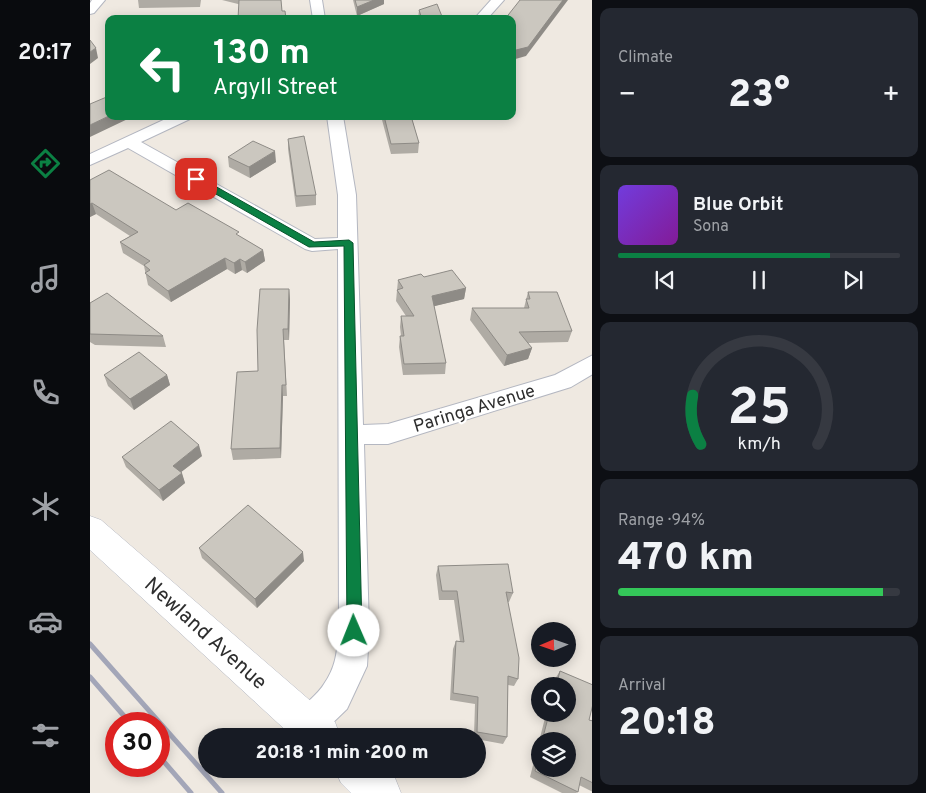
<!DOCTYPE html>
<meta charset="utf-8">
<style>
body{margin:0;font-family:Overpass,sans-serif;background:#242831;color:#f1f3f6;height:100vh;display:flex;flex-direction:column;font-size:19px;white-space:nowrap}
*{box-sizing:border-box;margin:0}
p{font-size:16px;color:#9ea1a6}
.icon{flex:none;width:28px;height:28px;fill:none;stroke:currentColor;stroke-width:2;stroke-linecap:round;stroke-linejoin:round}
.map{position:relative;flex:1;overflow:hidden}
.sheet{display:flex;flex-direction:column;gap:8px;padding:8px;background:#0d0f14;width:334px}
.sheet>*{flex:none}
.banner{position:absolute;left:15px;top:15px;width:411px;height:105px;border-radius:10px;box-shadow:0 2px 12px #0003;background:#0b8043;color:#fff;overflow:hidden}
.needle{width:32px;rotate:268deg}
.tools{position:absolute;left:441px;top:622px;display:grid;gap:10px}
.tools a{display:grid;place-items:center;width:45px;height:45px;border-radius:50%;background:#171b24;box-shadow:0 2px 12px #0003;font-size:25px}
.speed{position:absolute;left:15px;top:712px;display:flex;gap:10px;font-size:25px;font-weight:700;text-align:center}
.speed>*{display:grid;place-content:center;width:65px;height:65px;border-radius:50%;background:#171b24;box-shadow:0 2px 12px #0003;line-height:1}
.speed .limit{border:8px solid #d22;background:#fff;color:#111}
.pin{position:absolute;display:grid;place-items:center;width:42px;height:42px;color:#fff;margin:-21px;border-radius:10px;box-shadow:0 2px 8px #0006}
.me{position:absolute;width:55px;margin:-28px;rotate:359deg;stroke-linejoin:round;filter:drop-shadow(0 0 4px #0008)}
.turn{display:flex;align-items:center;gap:18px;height:105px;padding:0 25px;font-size:22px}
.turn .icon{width:65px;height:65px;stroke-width:2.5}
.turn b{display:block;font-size:35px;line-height:42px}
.big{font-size:38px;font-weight:800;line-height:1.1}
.sheet .tile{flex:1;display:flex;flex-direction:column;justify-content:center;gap:8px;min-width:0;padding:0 18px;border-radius:10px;background:#242831}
.sheet .dial{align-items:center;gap:0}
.dial svg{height:130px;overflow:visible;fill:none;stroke:#363941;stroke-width:7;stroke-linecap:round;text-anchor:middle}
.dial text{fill:#f1f3f6;stroke:none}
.song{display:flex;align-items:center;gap:15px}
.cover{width:60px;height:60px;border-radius:8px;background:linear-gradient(135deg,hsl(260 70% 55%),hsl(290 70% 35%))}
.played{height:5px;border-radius:2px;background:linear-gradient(90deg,#0b8043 75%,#363941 75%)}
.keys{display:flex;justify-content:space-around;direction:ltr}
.heat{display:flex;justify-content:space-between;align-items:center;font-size:28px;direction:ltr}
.charge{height:8px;border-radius:4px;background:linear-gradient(90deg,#34c759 94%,#363941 0)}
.trip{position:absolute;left:108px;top:728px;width:288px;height:50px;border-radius:25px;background:#171b24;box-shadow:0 2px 12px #0003;font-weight:800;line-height:50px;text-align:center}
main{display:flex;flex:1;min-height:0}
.tab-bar{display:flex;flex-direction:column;width:90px;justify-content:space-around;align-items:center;background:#090b0e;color:#9ea1a6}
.tab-bar .icon{width:35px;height:35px}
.tab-bar .on{color:#0b8043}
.tab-bar b{font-size:22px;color:#f1f3f6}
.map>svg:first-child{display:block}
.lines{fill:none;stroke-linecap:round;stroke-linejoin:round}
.minor-casing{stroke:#b4b7c1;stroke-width:2}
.tertiary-casing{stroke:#b4b7c1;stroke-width:1}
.minor{fill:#fff;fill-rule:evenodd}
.tertiary{fill:#fff;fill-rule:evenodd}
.rail{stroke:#a3a6b8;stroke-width:5}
.wall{fill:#afaba4;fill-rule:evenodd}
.shaded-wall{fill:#8e8b86}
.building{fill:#cbc7bf;stroke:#8e8b86}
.route{fill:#0b8043;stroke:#07532c}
.labels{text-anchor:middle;stroke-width:4.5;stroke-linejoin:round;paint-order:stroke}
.street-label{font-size:18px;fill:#2e2e2e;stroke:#fff}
.near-street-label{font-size:21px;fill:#2e2e2e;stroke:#fff}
</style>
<main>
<nav class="tab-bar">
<b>20:17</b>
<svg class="icon on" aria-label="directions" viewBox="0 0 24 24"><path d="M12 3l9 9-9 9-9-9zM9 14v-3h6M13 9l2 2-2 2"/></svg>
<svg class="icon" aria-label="music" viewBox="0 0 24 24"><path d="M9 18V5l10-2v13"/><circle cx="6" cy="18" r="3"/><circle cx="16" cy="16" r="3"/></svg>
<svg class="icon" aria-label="phone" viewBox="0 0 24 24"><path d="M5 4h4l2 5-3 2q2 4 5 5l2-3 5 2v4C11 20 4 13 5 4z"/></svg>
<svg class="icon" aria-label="climate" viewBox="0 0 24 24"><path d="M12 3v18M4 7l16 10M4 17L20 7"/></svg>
<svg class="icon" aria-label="car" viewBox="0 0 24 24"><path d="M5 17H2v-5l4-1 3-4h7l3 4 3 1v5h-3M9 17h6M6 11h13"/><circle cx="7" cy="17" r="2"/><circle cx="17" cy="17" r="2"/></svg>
<svg class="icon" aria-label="filters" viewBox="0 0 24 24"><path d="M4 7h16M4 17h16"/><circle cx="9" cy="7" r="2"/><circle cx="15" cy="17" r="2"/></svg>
</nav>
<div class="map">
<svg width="503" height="793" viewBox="0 0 503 793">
<rect width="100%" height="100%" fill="#efe9e1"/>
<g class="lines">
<g class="minor-casing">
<path id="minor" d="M2 0H15L4 13 0 14V3Z
M220 0H232L235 19H223Z
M401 0H414L397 19H384Z
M82 116H103L100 119 51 142 225 239 248 238V195L237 116H253L266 195 273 425 298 424 465 375 503 355V374L481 387 298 444H274L279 631 277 666 257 709 229 736H206L201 724C209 705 224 700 234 684 246 667 247 652 249 631L248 249 222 251 215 249 38 148 0 165V154Z"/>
</g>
<g class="tertiary-casing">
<path id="tertiary" d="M0 516 11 520 245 722 250 736H202L0 550Z
M245 769H294L305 778 311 793H261L251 783Z"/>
</g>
<use href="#minor" class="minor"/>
<use href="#tertiary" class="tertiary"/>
<path class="rail" d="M0 644 132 793
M0 677 41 724
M69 756 101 793"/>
</g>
<path class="wall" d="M48 0H111L110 7 49 8Z
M132 0H191L192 11 196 19 148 4Z
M263 0H294V4L267 16Z
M329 10 353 19H328Z
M291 116H321L329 143 328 153 301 154Z
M198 139 226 195V205L206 207 198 149Z
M138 157 186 162 160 178 139 167Z
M0 180 86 210 149 236 173 250 175 261 157 273 152 270 145 274 137 269 81 302 58 285 54 266 33 253 30 242 40 236 6 214 0 217Z
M334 277 376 288 374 299 344 306 356 363 355 374 313 375 309 347 310 336H311L310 327 311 316H316L306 301 308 280Z
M199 289 200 300 199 340H194L197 396H193L191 458 143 460 141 449 168 371Z
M438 292 482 331 478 342 438 343 442 348 438 359 414 366 380 320 382 308H434Z
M0 303 73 336 76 347 5 345 0 342Z
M14 375H77L80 385 44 410 18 386Z
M112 456 91 472 95 483 73 501 36 467 32 457Z
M109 548 214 561 167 608 112 558Z
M348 566 423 593 419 602H418L428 679 424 686 418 685 417 737 413 744 386 739V736H384L385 704 360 700 363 649 366 641 370 642 364 600H349L346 575Z
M470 671 499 720 503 721V792L489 785 488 792 486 793H472L440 777 456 714H478V686H463L465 679ZM450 741H478L450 769Z"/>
<path class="shaded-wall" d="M284 0H294V4L267 16V7Z
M473 0H478L436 56 422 60V51Z
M6 48 8 58 0 64V52Z
M19 116H44L0 137V125Z
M185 151 186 162 160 178 159 167Z
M2 203 6 214 0 217V204Z
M173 250 175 261 157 273 155 262Z
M135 258 137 269 81 302 78 291Z
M150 259 152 270 145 274 144 263Z
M376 288 374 299 341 307 342 296Z
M199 289 200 300 199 340 198 329Z
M442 348 438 359 414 366 417 355Z
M77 375 80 385 44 410 40 399Z
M192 385 193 396 191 458 190 448Z
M109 445 112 456 86 476 83 466Z
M92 473 95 483 73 501 69 490Z
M213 552 214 561 167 608 165 599Z"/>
<path class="building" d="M149 0H191L192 11H195L196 19H148Z
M265 0H284L267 7Z
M430 0H473L438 47 422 51V19H415Z
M347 4 353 19H332L329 10Z
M0 40 6 48 0 52Z
M19 96V116L0 125V104Z
M294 116H321L329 143 301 144Z
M214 136 226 195 206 196 198 139Z
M163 141 185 151 159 167 138 157Z
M19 170 86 210 98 203 149 232 146 234 173 250 155 262 150 259 144 263 135 258 78 291 55 273 60 270 54 265 60 261 30 242 48 232 2 203 0 204V180Z
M362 270 376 288 342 296 356 363 314 364 310 336H314L311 316H324L307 290 313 288 308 280 331 274 334 277Z
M170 289H199L198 329H193L196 385H192L190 448 141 449 147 372 168 371 167 330Z
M438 292H467L482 331 429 332 442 348 417 355 382 308H439L436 299H440Z
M17 293 73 336 0 334V303Z
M49 352 77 375 40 399 14 375Z
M81 421 109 445 83 466 92 473 69 490 32 457Z
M158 505 213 552 165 599 109 548Z
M418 564 423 593 416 592 429 658 428 679 418 676 417 737 387 732 388 697 363 693 366 641 374 642 367 591H352L348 566Z
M470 671 503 685V704L499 720 503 721V783L491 777 488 792 445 771 450 751V769H478V741H452L459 714H478V686H466Z"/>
<path class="route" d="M103 177H109L224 242 259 240 263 243 272 631 270 636 264 639 259 636 257 631 254 246 219 247 103 181Z"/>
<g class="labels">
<g class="street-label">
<text transform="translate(384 408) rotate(-17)" y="6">Paringa Avenue</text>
</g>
<g class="near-street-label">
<text transform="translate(116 633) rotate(42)" y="7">Newland Avenue</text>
</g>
</g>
</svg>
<div class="tools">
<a><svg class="needle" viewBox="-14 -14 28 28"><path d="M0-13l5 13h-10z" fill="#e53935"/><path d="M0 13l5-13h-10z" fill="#9ea1a6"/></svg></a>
<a><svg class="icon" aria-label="search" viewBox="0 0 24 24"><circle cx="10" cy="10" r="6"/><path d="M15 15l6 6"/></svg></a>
<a><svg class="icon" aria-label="layers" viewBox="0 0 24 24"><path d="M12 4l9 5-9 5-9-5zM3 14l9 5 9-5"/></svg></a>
</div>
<div class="speed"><div class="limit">30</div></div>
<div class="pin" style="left:106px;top:179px;background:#d93025"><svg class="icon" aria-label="arrive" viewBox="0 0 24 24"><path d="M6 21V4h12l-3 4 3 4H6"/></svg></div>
<svg class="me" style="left:264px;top:631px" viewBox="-20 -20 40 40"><circle r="19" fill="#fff"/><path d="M0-13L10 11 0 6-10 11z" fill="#0b8043"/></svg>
<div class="trip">20:18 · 1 min · 200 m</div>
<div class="banner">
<div class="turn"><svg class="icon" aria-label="left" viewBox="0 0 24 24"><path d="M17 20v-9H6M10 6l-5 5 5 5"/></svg><div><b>130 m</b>Argyll Street</div></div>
</div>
</div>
<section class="sheet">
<div class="tile"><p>Climate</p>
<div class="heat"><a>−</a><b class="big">23°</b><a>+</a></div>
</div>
<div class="tile">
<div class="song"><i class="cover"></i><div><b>Blue Orbit</b><p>Sona</p></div></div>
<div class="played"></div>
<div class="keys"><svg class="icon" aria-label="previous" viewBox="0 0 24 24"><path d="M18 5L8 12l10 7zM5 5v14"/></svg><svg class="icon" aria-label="pause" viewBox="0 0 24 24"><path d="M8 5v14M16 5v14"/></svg><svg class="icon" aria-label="next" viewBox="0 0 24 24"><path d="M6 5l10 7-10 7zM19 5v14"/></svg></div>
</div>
<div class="tile dial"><svg viewBox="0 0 100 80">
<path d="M14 69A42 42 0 1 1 86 69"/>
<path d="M14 69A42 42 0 0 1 9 39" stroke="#0b8043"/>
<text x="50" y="56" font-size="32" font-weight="700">25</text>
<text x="50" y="72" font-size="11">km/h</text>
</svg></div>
<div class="tile"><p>Range · 94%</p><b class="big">470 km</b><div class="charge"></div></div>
<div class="tile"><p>Arrival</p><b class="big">20:18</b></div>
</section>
</main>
